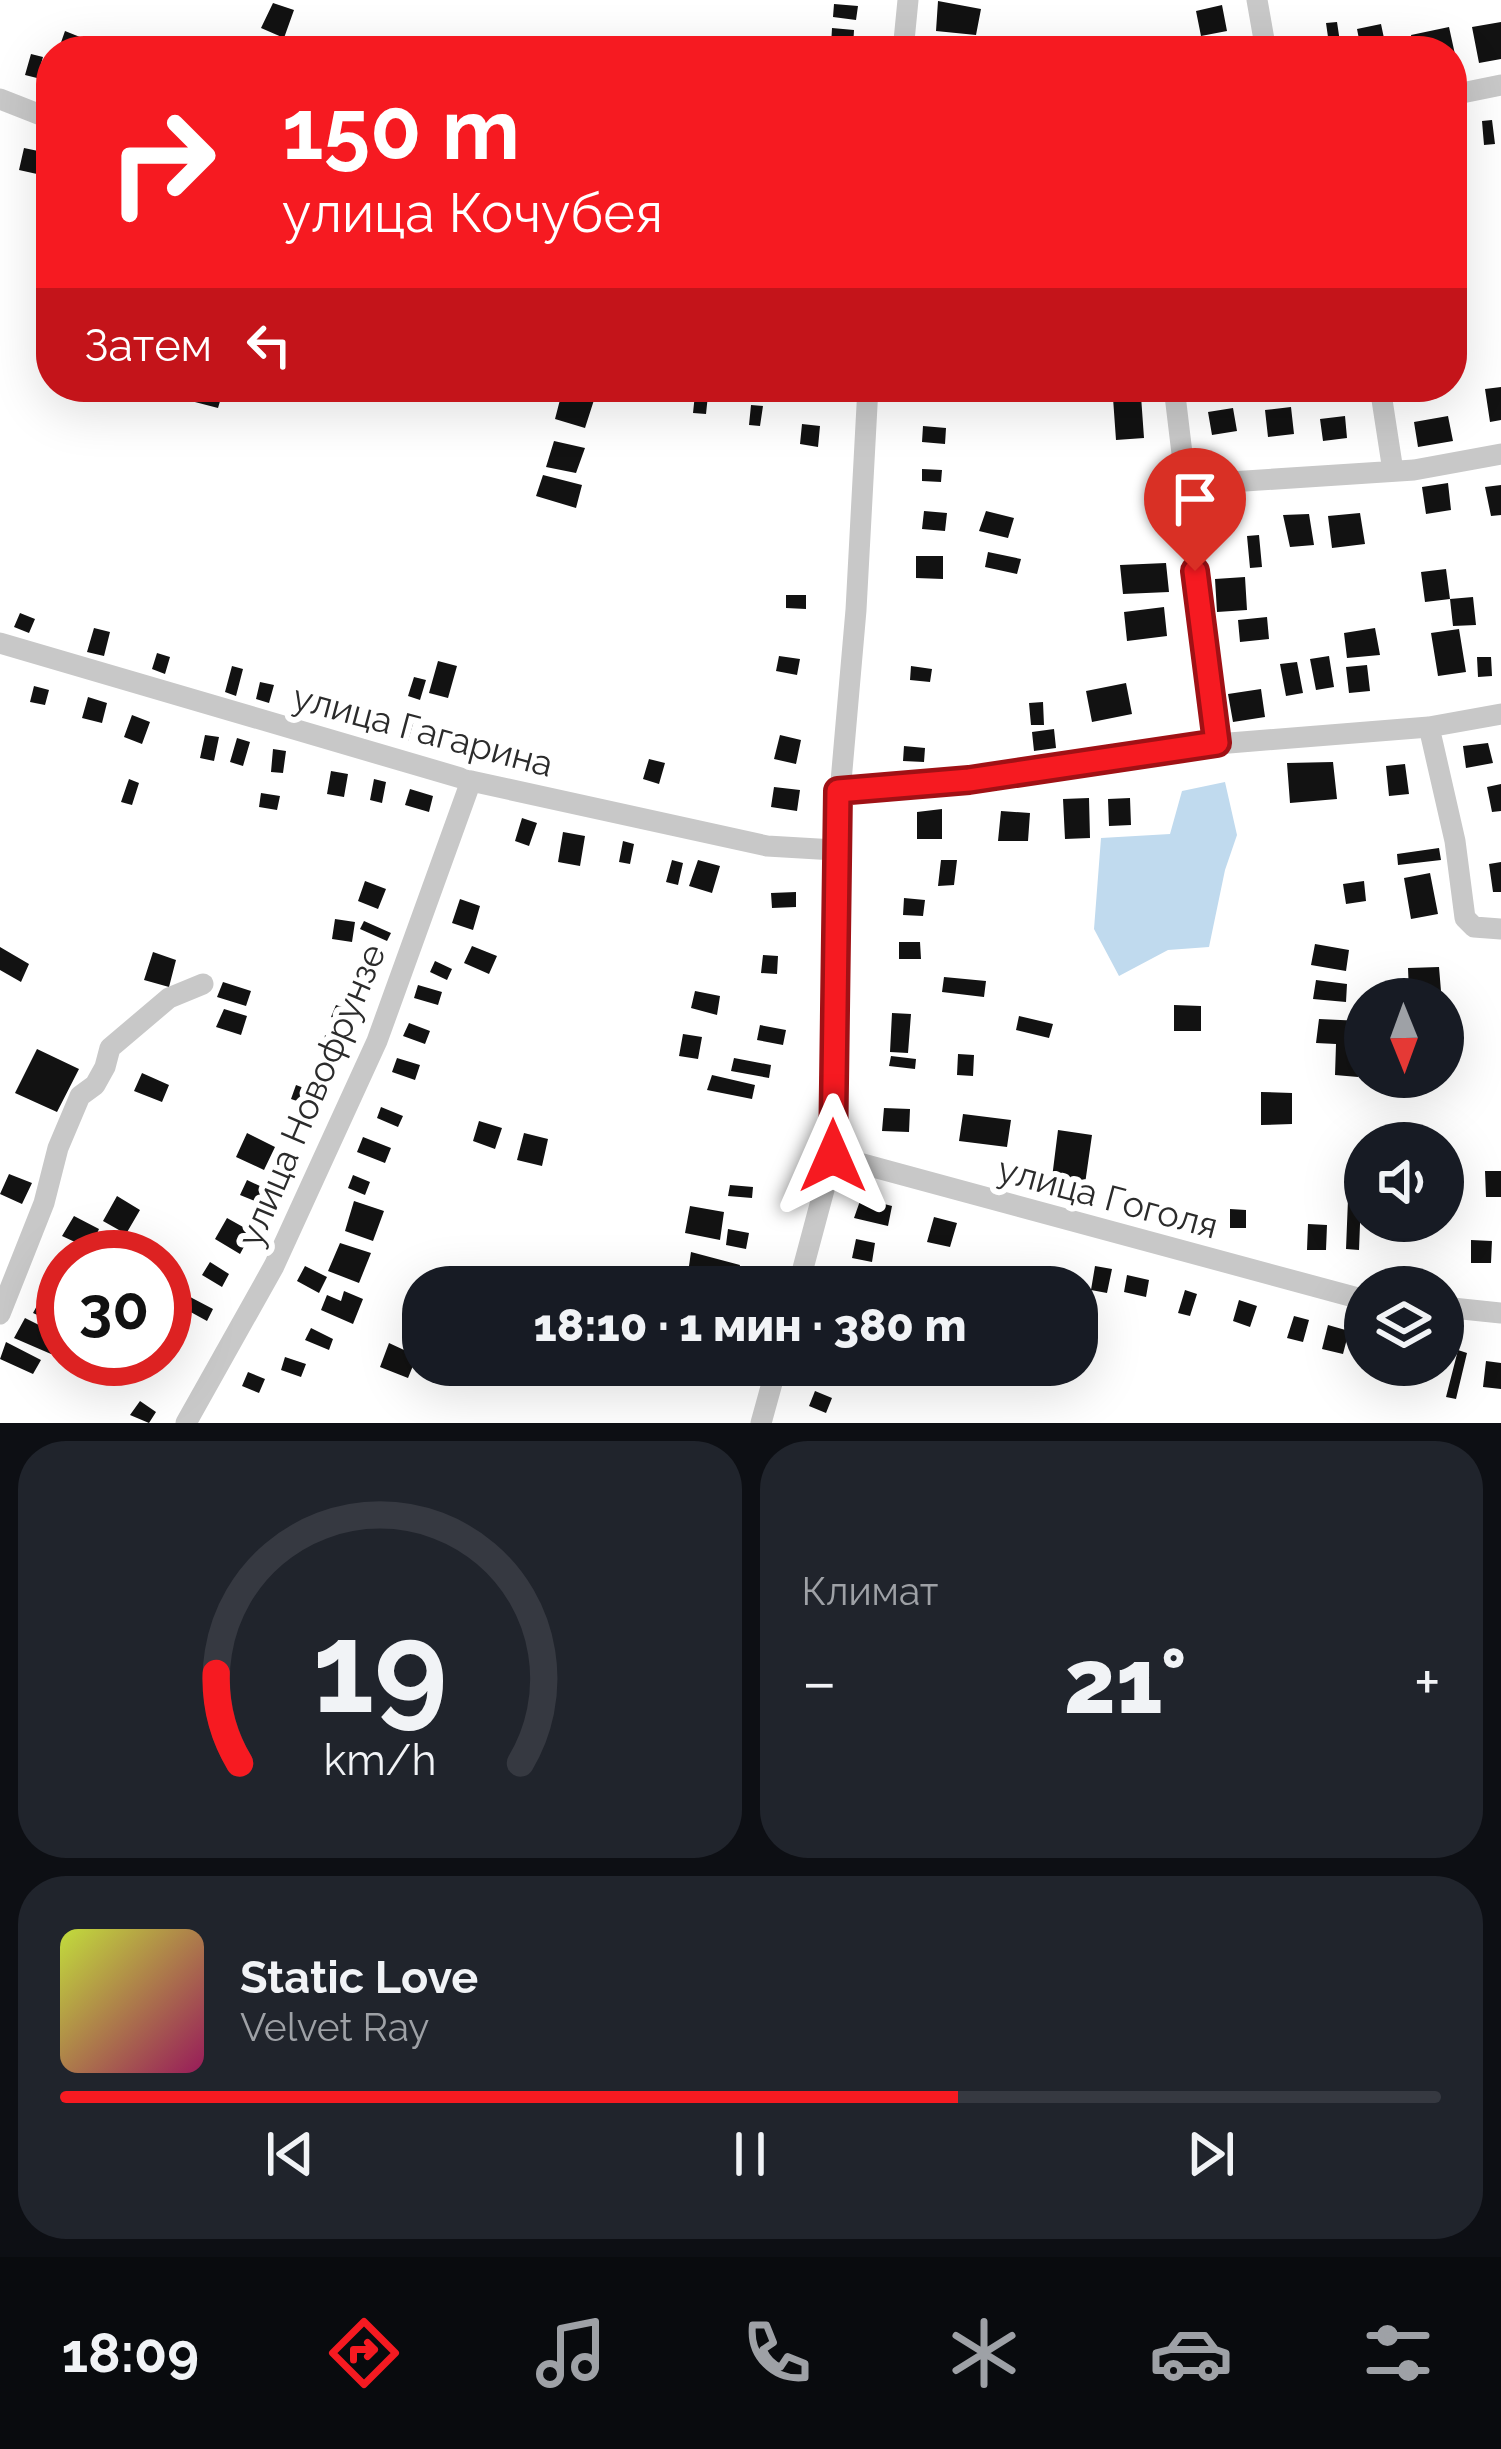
<!DOCTYPE html>
<html lang="ru">
<meta charset="utf-8">
<style>
body{margin:0;font-family:Raleway,sans-serif;background:#20242c;color:#f1f3f6;height:100vh;display:flex;flex-direction:column;font-size:45px;white-space:nowrap}
*{box-sizing:border-box;margin:0}
p{font-size:39px;color:#9ea1a6}
.icon{flex:none;width:66px;height:66px;fill:none;stroke:currentColor;stroke-width:2;stroke-linecap:round;stroke-linejoin:round}
.map{position:relative;height:1423px;overflow:hidden}
.side{display:flex;flex-direction:column;gap:18px;padding:18px;background:#0d0f14;flex:1}
.side>*{flex:none}
.top-card{position:absolute;left:36px;top:36px;width:1431px;height:366px;border-radius:48px;box-shadow:0 12px 48px #0002;background:#f61a21;color:#fff;overflow:hidden}
.needle{width:78px;rotate:179deg}
.tools{position:absolute;left:1344px;top:978px;display:grid;gap:24px}
.tools a{display:grid;place-items:center;width:120px;height:120px;border-radius:50%;background:#171b24;box-shadow:0 12px 48px #0002;font-size:60px}
.speed{position:absolute;left:36px;top:1230px;display:flex;gap:24px;font-size:60px;font-weight:700;text-align:center}
.speed>*{display:grid;place-content:center;width:156px;height:156px;border-radius:50%;background:#171b24;box-shadow:0 12px 48px #0002;line-height:1}
.speed .limit{border:18px solid #d22;background:#fff;color:#111}
.pin{position:absolute;display:grid;place-items:center;width:102px;height:102px;color:#fff;margin:-123px -51px;border-radius:50% 50% 50% 0;rotate:-45deg;box-shadow:0 0 12px #0007}
.pin .icon{rotate:45deg}
.me{position:absolute;width:132px;margin:-66px;rotate:0deg;stroke-linejoin:round;filter:drop-shadow(0 0 9px #0008)}
.turn{display:flex;align-items:center;gap:42px;height:252px;padding:0 48px;font-size:54px}
.turn .icon{width:156px;height:156px;stroke-width:2.5}
.turn b{display:block;font-size:84px;line-height:102px}
.then{display:flex;align-items:center;height:114px;padding:0 48px;background:#0003;gap:24px;font-size:45px}
.big{font-size:90px;font-weight:800;line-height:1.1}
.side .tile{flex:1;display:flex;flex-direction:column;justify-content:center;gap:18px;min-width:0;padding:0 42px;border-radius:48px;background:#20242c}
.side .dial{align-items:center;gap:0}
.dial svg{height:312px;overflow:visible;fill:none;stroke:#363941;stroke-width:7;stroke-linecap:round;text-anchor:middle}
.dial text{fill:#f1f3f6;stroke:none}
.song{display:flex;align-items:center;gap:36px}
.cover{width:144px;height:144px;border-radius:18px;background:linear-gradient(135deg,hsl(70 70% 55%),hsl(330 70% 35%))}
.played{height:12px;border-radius:6px;background:linear-gradient(90deg,#f61a21 65%,#363941 65%)}
.keys{display:flex;justify-content:space-around;direction:ltr}
.heat{display:flex;justify-content:space-between;align-items:center;font-size:66px;direction:ltr}
.side .tiles{flex:1;display:grid;gap:18px;grid-template-columns:1fr 1fr}
.tile:last-child{grid-column:span 2}
.trip{position:absolute;left:402px;top:1266px;width:696px;height:120px;border-radius:48px;background:#171b24;box-shadow:0 12px 48px #0002;font-weight:800;line-height:120px;text-align:center}
.menu{display:flex;height:192px;justify-content:space-around;align-items:center;background:#090b0e;color:#9ea1a6}
.menu .icon{width:84px;height:84px}
.menu .selected{color:#f61a21}
.menu b{font-size:54px;color:#f1f3f6}
.map>svg:first-child{display:block}
.water{fill:#c0daee}
.building{fill:#121212}
.lines{fill:none;stroke-linecap:round;stroke-linejoin:round}
.minor{stroke:#c8c8c8;stroke-width:21}
.route-casing{stroke:#a01115;stroke-width:30}
.route{stroke:#f61a21;stroke-width:21}
.labels{text-anchor:middle;stroke-width:12;stroke-linejoin:round;paint-order:stroke}
.street-label{font-size:36px;fill:#2b2b2b;stroke:#fff}
</style>
<div class="map">
<svg width="1501" height="1423" viewBox="0 0 1501 1423">
<rect width="100%" height="100%" fill="#fff"/>
<path class="water" d="M1225 782 1237 835 1225 870 1209 947 1168 950 1119 976 1094 929 1101 838 1170 834 1182 791Z"/>
<path class="building" d="M938 1 981 9 976 35 936 31Z
M273 3 294 10 284 38 261 28Z
M834 4 858 6 856 20 833 17Z
M1222 5 1227 31 1201 36 1196 11Z
M1337 22 1340 42 1329 44 1326 23Z
M1501 22V59L1479 63 1472 27Z
M1381 24 1385 43 1361 49 1357 29Z
M1449 27 1458 68 1452 69V51H1414L1411 35Z
M832 28 854 30 853 48 831 46Z
M65 31 80 37 75 51H58Z
M31 54 43 57 37 78 25 75Z
M1492 120 1495 144 1484 145 1482 121Z
M1459 129 1462 158 1452 159V130Z
M24 148 43 152 37 174 19 170Z
M195 387 224 388 218 408 191 401Z
M1501 387V420L1490 422 1485 389Z
M562 392 594 400 585 428 555 419Z
M695 394 708 395 706 414 693 413Z
M1141 396 1144 438 1116 440 1113 398Z
M751 405 763 406 760 426 749 425Z
M1291 407 1294 434 1268 437 1265 410Z
M1233 408 1237 431 1212 435 1208 412Z
M1345 416 1347 438 1323 441 1320 419Z
M1448 416 1453 441 1418 447 1414 422Z
M802 424 820 426 818 447 800 444Z
M923 426 946 428 945 444 922 442Z
M554 441 585 448 576 473 546 467Z
M922 469 942 470 941 482 922 481Z
M543 475 582 485 576 508 536 496Z
M1448 483 1451 510 1426 514 1422 487Z
M1501 485V515L1491 516 1485 487Z
M924 511 947 513 945 531 922 529Z
M986 511 1014 518 1008 538 979 531Z
M1360 513 1365 544 1332 548 1328 516Z
M1309 514 1314 545 1290 547 1283 515Z
M1259 535 1262 567 1250 568 1247 536Z
M988 552 1021 559 1017 574 985 567Z
M916 556H943V579L916 578Z
M1166 563 1169 592 1123 594 1120 565Z
M1446 569 1450 599 1473 597 1476 625 1453 626 1450 599 1425 602 1421 572Z
M1245 577 1247 610 1217 612 1215 579Z
M786 595H806V609L786 608Z
M1164 607 1167 636 1127 641 1124 612Z
M20 613 35 619 29 633 14 627Z
M1267 617 1269 639 1240 642 1238 620Z
M94 628 110 632 104 656 87 652Z
M1375 628 1380 655 1347 658 1344 633Z
M1459 629 1466 672 1438 676 1431 633Z
M157 653 170 657 165 674 152 669Z
M779 656 800 659 797 675 776 671Z
M1329 656 1334 687 1316 690 1310 659Z
M1477 657H1491L1492 676 1478 677Z
M438 661 457 666 448 698 429 693Z
M1297 662 1303 693 1286 696 1280 664Z
M1367 665 1370 691 1349 693 1346 667Z
M232 666 243 669 236 696 225 692Z
M911 666 932 669 930 682 910 680Z
M414 677 426 680 420 700 408 696Z
M260 682 274 685 269 703 256 699Z
M1126 683 1132 714 1092 722 1086 691Z
M34 686 49 690 45 705 30 702Z
M1261 689 1265 717 1233 722 1228 694Z
M88 697 107 703 102 723 82 718Z
M320 698 333 702 328 718 315 715Z
M1043 702 1044 725H1031L1029 703Z
M375 709 386 712 380 732 369 728Z
M403 713 415 717 408 741 396 737Z
M132 715 150 722 142 744 124 737Z
M1054 729 1056 748 1034 751 1032 732Z
M205 735 219 737 214 761 200 758Z
M780 735 801 740 796 764 774 759Z
M237 738 250 742 243 766 230 762Z
M1488 743 1493 763 1466 768 1463 746Z
M904 746 925 748 924 762 903 761Z
M273 749 286 751 283 773 271 772Z
M649 759 665 763 659 784 643 779Z
M1333 762 1337 799 1290 803 1287 763Z
M1405 764 1409 794 1389 796 1386 766Z
M331 771 348 774 344 797 327 794Z
M129 779 139 783 132 805 121 802Z
M374 779 386 782 382 803 370 800Z
M1501 784V811L1492 812 1487 787Z
M774 787 800 790 797 811 771 807Z
M410 789 433 796 429 812 405 805Z
M261 793 280 796 277 810 259 807Z
M1089 798 1090 838 1065 839 1063 799Z
M1130 798 1131 825 1109 826 1108 799Z
M942 809V839H917V812Z
M1001 811 1030 813 1028 841H998Z
M522 818 537 823 529 846 515 841Z
M563 832 585 836 580 866 558 862Z
M623 841 634 844 630 864 619 862Z
M1439 848 1441 860 1398 865 1397 854Z
M672 860 683 863 678 885 666 882Z
M698 860 720 866 712 893 689 886Z
M941 860H957L954 885 938 886Z
M1501 862V892H1493L1489 864Z
M1430 873 1438 914 1411 919 1404 878Z
M365 881 386 889 378 909 358 901Z
M1364 881 1366 901 1346 904 1343 884Z
M796 892V907L772 908 771 893Z
M904 898 925 900 923 916 903 915Z
M460 899 480 906 473 930 452 923Z
M335 919 355 922 352 942 332 939Z
M364 921 391 933 387 941 360 929Z
M899 942H920L921 959H899Z
M1315 944 1349 950 1346 971 1311 965Z
M472 946 497 956 489 974 464 963Z
M0 947 29 964 21 982 0 970Z
M153 952 176 960 169 987 144 980Z
M763 955 778 956 777 974 761 973Z
M435 961 452 969 447 980 430 972Z
M1439 967 1441 991 1409 993 1408 968Z
M944 977 986 981 984 997 942 992Z
M1316 980 1347 984 1346 1002 1313 999Z
M223 982 251 991 246 1006 217 997Z
M418 985 442 992 438 1005 414 998Z
M695 991 720 996 717 1015 691 1008Z
M336 1005 359 1013 354 1026 331 1017Z
M1174 1005 1201 1006V1031H1174Z
M224 1009 247 1016 241 1035 216 1027Z
M892 1013 911 1014 908 1053 890 1052Z
M1019 1016 1053 1024 1049 1038 1016 1030Z
M1319 1019 1362 1021 1358 1077 1335 1075 1336 1044 1316 1043Z
M409 1023 430 1031 425 1044 403 1036Z
M760 1025 786 1030 783 1045 757 1040Z
M683 1034 702 1037 698 1059 679 1056Z
M325 1035 341 1037 338 1058 322 1055Z
M37 1049 79 1069 57 1112 15 1093Z
M958 1054 974 1055 973 1076 957 1075Z
M891 1056 916 1059 915 1069 889 1066Z
M397 1058 420 1065 415 1080 392 1072Z
M734 1058 771 1065 769 1078 731 1071Z
M142 1073 169 1085 162 1102 134 1091Z
M712 1075 755 1085 752 1099 707 1090Z
M296 1085 317 1093 312 1106 291 1099Z
M1261 1092 1292 1093V1124L1261 1125Z
M381 1107 403 1116 398 1127 377 1118Z
M884 1108 910 1109 909 1132 882 1131Z
M963 1114 1011 1120 1007 1147 959 1141Z
M479 1121 502 1128 495 1149 473 1141Z
M1058 1130 1092 1135 1085 1184 1052 1178Z
M247 1133 275 1147 264 1170 236 1157Z
M524 1133 548 1139 542 1166 517 1160Z
M363 1137 391 1148 385 1163 357 1152Z
M1485 1171H1501V1197H1486Z
M9 1174 32 1183 22 1204 0 1194Z
M353 1175 370 1182 365 1195 348 1188Z
M247 1180 273 1192 267 1206 240 1195Z
M730 1185 753 1187 752 1198 728 1196Z
M117 1196 140 1210 126 1234 103 1221Z
M861 1198 892 1206 888 1226 854 1218Z
M1348 1199H1361L1359 1250 1346 1249Z
M354 1201 384 1211 373 1241 345 1231Z
M690 1206 724 1212 720 1240 685 1233Z
M1230 1209 1246 1210V1228H1230Z
M74 1216 99 1229 90 1249 62 1236Z
M934 1217 957 1223 950 1247 927 1242Z
M227 1218 252 1232 240 1254 215 1239Z
M1308 1224 1327 1225 1326 1250H1307Z
M728 1229 749 1233 746 1249 726 1245Z
M856 1239 875 1243 872 1262 852 1258Z
M1471 1240 1492 1241 1491 1263H1471Z
M340 1243 371 1253 359 1283 328 1271Z
M691 1252 740 1265 735 1287H686Z
M210 1262 229 1274 222 1287 202 1275Z
M305 1266 327 1277 319 1293 297 1281Z
M1095 1266 1112 1269 1107 1293 1091 1290Z
M856 1274 887 1287H851Z
M1127 1275 1149 1280 1146 1297 1124 1292Z
M173 1288 213 1309 207 1321 167 1299Z
M46 1289 63 1298V1327L33 1313Z
M1185 1290 1197 1294 1190 1316 1178 1313Z
M344 1291 363 1299 353 1324 321 1310 327 1295 341 1301Z
M1239 1300 1257 1306 1250 1327 1233 1321Z
M1294 1316 1309 1320 1303 1342 1287 1338Z
M1077 1317 1094 1322 1085 1350 1077 1347Z
M25 1318 59 1335 51 1354 14 1338Z
M1328 1325 1349 1331 1343 1354 1322 1349Z
M311 1328 333 1339 329 1350 305 1340Z
M6 1342 41 1360 33 1374 0 1359Z
M389 1343 417 1356 408 1378 380 1367Z
M1458 1350 1467 1353 1456 1399 1446 1397Z
M285 1357 306 1364 301 1377 281 1370Z
M1486 1361 1501 1363V1389L1483 1387Z
M248 1372 265 1379 259 1393 242 1386Z
M815 1391 832 1398 826 1413 809 1406Z
M140 1401 156 1412 149 1423 130 1415Z"/>
<g class="lines">
<path class="minor" d="M1257 0 1266 51
M903 51 908 0
M1452 95 1501 85
M0 99 51 119
M1174 387 1217 744
M1380 387 1393 471
M1184 485 1414 470 1501 454
M0 643 471 781 767 846 835 850
M1429 727 1455 841 1465 918 1474 927 1501 929
M838 791 969 780 1217 744 1429 727 1501 714
M833 1156 1365 1300
M798 1287 833 1156 835 850 856 610 868 387
M1443 1307 1501 1313
M0 1314 44 1203 58 1148 80 1096 95 1085 105 1067 110 1048 169 998 203 984
M186 1423 274 1266 377 1041 471 781
M761 1423 777 1365"/>
</g>
<g class="lines">
<g class="route-casing">
<path id="route" d="M833 1156 838 791 969 780 1217 743 1195 571"/>
</g>
<use href="#route" class="route"/>
</g>
<g class="labels">
<g class="street-label">
<text transform="translate(423 730) rotate(15)" y="13">улица Гагарина</text>
<text transform="translate(311 1095) rotate(-67)" y="13">улица Новофрунзе</text>
<text transform="translate(1108 1197) rotate(15)" y="13">улица Гоголя</text>
</g>
</g>
</svg>
<div class="tools">
<a><svg class="needle" viewBox="-14 -14 28 28"><path d="M0-13l5 13h-10z" fill="#e53935"/><path d="M0 13l5-13h-10z" fill="#9ea1a6"/></svg></a>
<a><svg class="icon" aria-label="sound" viewBox="0 0 24 24"><path d="M4 9h4l5-4v14l-5-4H4zM17 9q2 3 0 6"/></svg></a>
<a><svg class="icon" aria-label="layers" viewBox="0 0 24 24"><path d="M12 4l9 5-9 5-9-5zM3 14l9 5 9-5"/></svg></a>
</div>
<div class="speed"><div class="limit">30</div></div>
<div class="pin" style="left:1195px;top:571px;background:#d93025"><svg class="icon" aria-label="arrive" viewBox="0 0 24 24"><path d="M6 21V4h12l-3 4 3 4H6"/></svg></div>
<svg class="me" style="left:833px;top:1156px" viewBox="-20 -20 40 40"><path d="M0-17L14 15 0 8-14 15z" fill="#f61a21" stroke="#fff" stroke-width="4"/></svg>
<div class="trip">18:10 · 1 мин · 380 m</div>
<div class="top-card">
<div class="turn"><svg class="icon" aria-label="right" viewBox="0 0 24 24"><path d="M7 20v-9h11M14 6l5 5-5 5"/></svg><div><b>150 m</b>улица Кочубея</div></div>
<div class="then">Затем<svg class="icon" aria-label="left" viewBox="0 0 24 24"><path d="M17 20v-9H6M10 6l-5 5 5 5"/></svg></div>
</div>
</div>
<section class="side">
<div class="tiles">
<div class="tile dial"><svg viewBox="0 0 100 80">
<path d="M14 69A42 42 0 1 1 86 69"/>
<path d="M14 69A42 42 0 0 1 8 46" stroke="#f61a21"/>
<text x="50" y="56" font-size="32" font-weight="700">19</text>
<text x="50" y="72" font-size="11">km/h</text>
</svg></div>
<div class="tile"><p>Климат</p>
<div class="heat"><a>−</a><b class="big">21°</b><a>+</a></div>
</div>
<div class="tile">
<div class="song"><i class="cover"></i><div><b>Static Love</b><p>Velvet Ray</p></div></div>
<div class="played"></div>
<div class="keys"><svg class="icon" aria-label="previous" viewBox="0 0 24 24"><path d="M18 5L8 12l10 7zM5 5v14"/></svg><svg class="icon" aria-label="pause" viewBox="0 0 24 24"><path d="M8 5v14M16 5v14"/></svg><svg class="icon" aria-label="next" viewBox="0 0 24 24"><path d="M6 5l10 7-10 7zM19 5v14"/></svg></div>
</div>
</div>
</section>
<nav class="menu">
<b>18:09</b>
<svg class="icon selected" aria-label="directions" viewBox="0 0 24 24"><path d="M12 3l9 9-9 9-9-9zM9 14v-3h6M13 9l2 2-2 2"/></svg>
<svg class="icon" aria-label="music" viewBox="0 0 24 24"><path d="M9 18V5l10-2v13"/><circle cx="6" cy="18" r="3"/><circle cx="16" cy="16" r="3"/></svg>
<svg class="icon" aria-label="phone" viewBox="0 0 24 24"><path d="M5 4h4l2 5-3 2q2 4 5 5l2-3 5 2v4C11 20 4 13 5 4z"/></svg>
<svg class="icon" aria-label="climate" viewBox="0 0 24 24"><path d="M12 3v18M4 7l16 10M4 17L20 7"/></svg>
<svg class="icon" aria-label="car" viewBox="0 0 24 24"><path d="M5 17H2v-5l4-1 3-4h7l3 4 3 1v5h-3M9 17h6M6 11h13"/><circle cx="7" cy="17" r="2"/><circle cx="17" cy="17" r="2"/></svg>
<svg class="icon" aria-label="filters" viewBox="0 0 24 24"><path d="M4 7h16M4 17h16"/><circle cx="9" cy="7" r="2"/><circle cx="15" cy="17" r="2"/></svg>
</nav>
